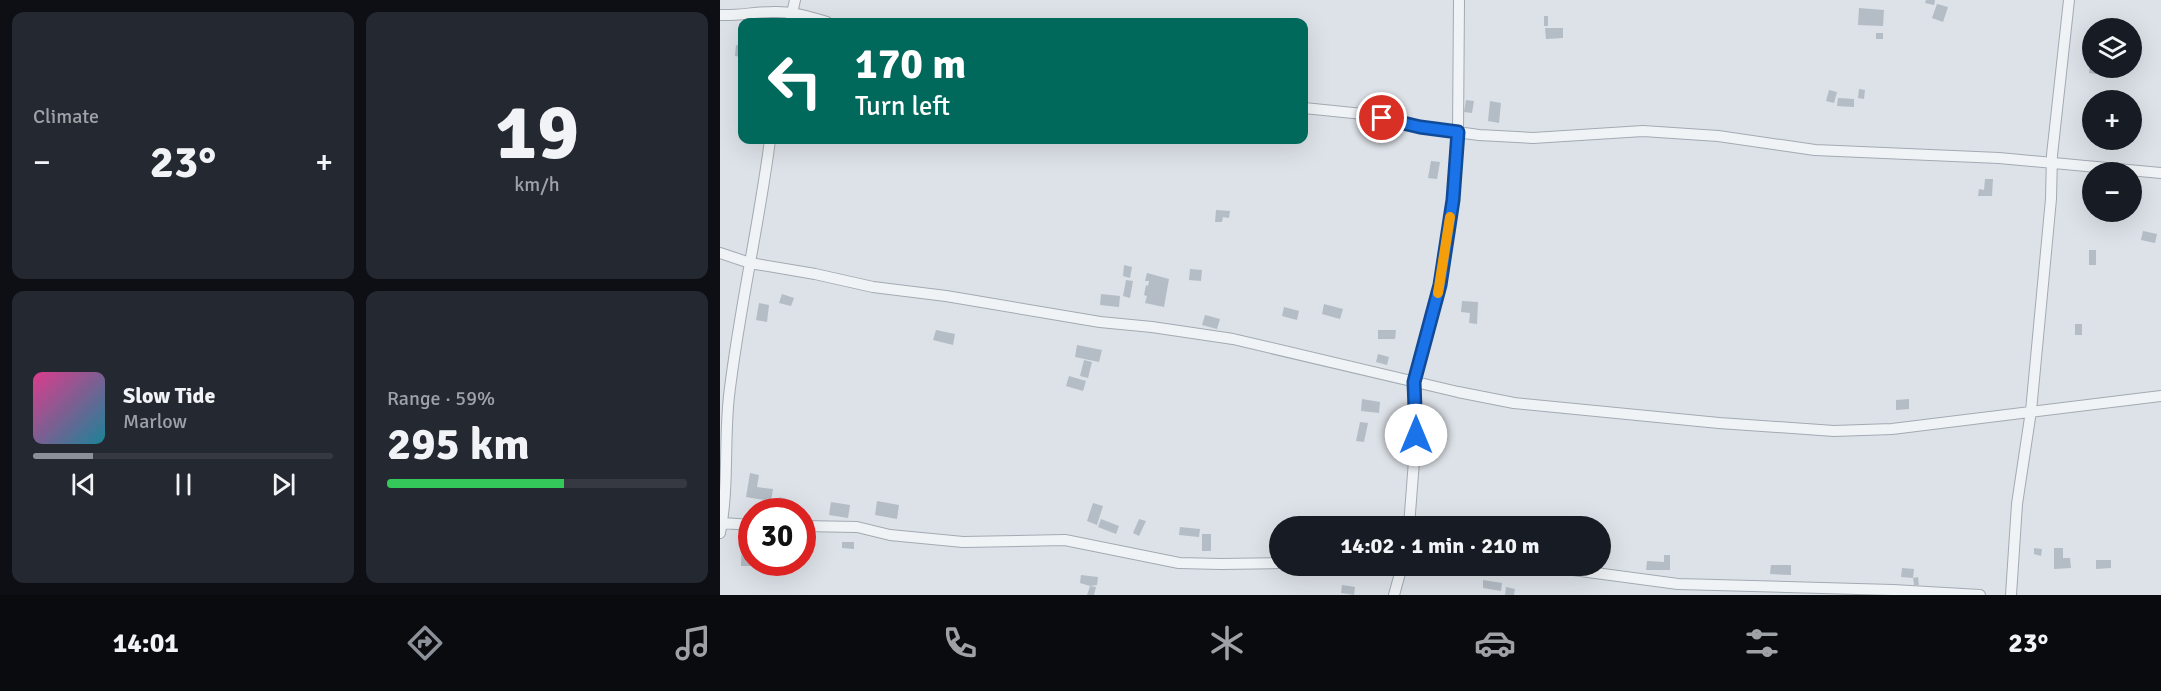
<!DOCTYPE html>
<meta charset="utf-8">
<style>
body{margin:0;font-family:Signika,sans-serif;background:#242831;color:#f1f3f6;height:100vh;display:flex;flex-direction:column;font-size:22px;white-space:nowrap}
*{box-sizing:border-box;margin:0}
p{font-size:20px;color:#9ea1a6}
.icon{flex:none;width:33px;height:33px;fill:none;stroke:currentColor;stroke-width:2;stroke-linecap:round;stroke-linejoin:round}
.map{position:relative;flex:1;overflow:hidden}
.side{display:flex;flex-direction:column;gap:12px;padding:12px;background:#0d0f14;width:720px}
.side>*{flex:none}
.top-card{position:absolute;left:18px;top:18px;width:570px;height:126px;border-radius:12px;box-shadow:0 6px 24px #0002;background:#00695c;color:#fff;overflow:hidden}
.tools{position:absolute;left:1362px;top:18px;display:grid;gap:12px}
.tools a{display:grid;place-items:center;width:60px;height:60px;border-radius:50%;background:#171b24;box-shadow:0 6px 24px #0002;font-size:30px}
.speed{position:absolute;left:18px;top:498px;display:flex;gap:12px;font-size:30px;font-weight:700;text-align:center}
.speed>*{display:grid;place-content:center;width:78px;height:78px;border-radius:50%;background:#171b24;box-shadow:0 6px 24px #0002;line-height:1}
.speed .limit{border:9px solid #d22;background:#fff;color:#111}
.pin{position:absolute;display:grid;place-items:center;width:51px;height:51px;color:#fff;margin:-26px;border:3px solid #fff;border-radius:50%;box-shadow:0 2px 6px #0007}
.me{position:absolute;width:66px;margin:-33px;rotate:0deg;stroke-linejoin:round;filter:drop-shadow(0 0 4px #0008)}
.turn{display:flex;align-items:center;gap:21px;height:126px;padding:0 18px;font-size:27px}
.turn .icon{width:78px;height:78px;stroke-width:2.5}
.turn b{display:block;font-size:42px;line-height:51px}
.big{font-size:45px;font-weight:700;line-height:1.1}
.side .card{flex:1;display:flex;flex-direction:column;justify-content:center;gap:9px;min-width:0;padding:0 21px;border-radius:12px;background:#242831}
.side .dial{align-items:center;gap:0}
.dial b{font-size:78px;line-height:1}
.song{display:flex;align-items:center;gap:18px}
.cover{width:72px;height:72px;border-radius:9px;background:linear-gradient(135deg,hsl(330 70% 55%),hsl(190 70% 35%))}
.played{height:6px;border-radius:3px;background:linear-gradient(90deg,#8c9099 20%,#363941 20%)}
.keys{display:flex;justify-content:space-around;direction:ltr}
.heat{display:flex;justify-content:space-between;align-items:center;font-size:33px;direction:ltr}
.charge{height:9px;border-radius:4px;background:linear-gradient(90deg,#34c759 59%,#363941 0)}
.side .tiles{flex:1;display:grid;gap:12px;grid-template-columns:repeat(2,1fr)}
.trip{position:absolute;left:549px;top:516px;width:342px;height:60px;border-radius:30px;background:#171b24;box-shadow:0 6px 24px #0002;font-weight:700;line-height:60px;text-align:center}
.tab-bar{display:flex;height:96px;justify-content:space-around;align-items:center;background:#090b0e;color:#9ea1a6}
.tab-bar .icon{width:42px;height:42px}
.tab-bar .active{color:#8c9099}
.tab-bar b{font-size:27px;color:#f1f3f6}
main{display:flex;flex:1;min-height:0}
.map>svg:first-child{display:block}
.building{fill:#b4bcc5}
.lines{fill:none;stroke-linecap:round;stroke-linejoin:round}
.street-casing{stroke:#a2aab2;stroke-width:12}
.street{stroke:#f0f3f6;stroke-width:10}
.route-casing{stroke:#114b97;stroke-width:15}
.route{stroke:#1a73e8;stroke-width:10}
.slow{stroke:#f59e0b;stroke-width:10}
</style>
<main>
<section class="side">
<div class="tiles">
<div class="card"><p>Climate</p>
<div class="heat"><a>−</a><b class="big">23°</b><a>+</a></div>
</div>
<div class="card dial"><b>19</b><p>km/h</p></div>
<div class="card">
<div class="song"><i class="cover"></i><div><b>Slow Tide</b><p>Marlow</p></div></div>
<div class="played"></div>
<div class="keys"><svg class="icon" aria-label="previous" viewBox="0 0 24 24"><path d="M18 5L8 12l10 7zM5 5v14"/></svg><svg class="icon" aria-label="pause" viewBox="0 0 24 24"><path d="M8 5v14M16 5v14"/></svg><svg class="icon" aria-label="next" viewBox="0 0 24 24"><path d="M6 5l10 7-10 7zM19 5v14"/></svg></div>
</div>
<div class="card"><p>Range · 59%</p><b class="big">295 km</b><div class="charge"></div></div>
</div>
</section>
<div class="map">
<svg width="1441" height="595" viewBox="0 0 1441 595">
<rect width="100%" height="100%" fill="#dde2e8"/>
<path class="building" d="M1206 0H1215L1214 5 1205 3Z
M1217 4 1228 7 1223 22 1212 18Z
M1139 8 1164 10 1163 26 1138 25Z
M824 16H828V26H824Z
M825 28H843V38L826 39Z
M1156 33H1163V39H1156Z
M16 45 22 46V57L15 56Z
M1371 56 1372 68H1393L1392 76 1369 73Z
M584 88H587V104H584Z
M1139 89 1145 90 1144 99 1138 98Z
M1109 90 1117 92 1114 103 1106 101Z
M1118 98 1134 99V107L1117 106Z
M746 100 754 101 752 113 744 112Z
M770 101 781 103 779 123 768 121Z
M711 161 720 162 717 179 708 178Z
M1265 179H1273L1272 196H1258L1259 189 1264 190Z
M496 210 510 211 509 218 503 217 502 222H495Z
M1423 231 1437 234 1435 243 1421 240Z
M1369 250H1376V265H1369Z
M404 265 412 267 410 278 403 276Z
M470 269 482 270 481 281 469 280Z
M427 273 449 279 444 307 425 303 427 296 424 295 426 285 428 286 429 281H425Z
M406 280 413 281 410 298 403 296Z
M62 294 74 298 71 306 59 303Z
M381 294 400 296 399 307 380 305Z
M742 301 758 302 757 324 749 323 750 313 741 312Z
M39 303 49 305 47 322 36 320Z
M604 304 623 309 620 319 602 314Z
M564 307 579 311 577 320 562 316Z
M485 315 500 319 497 329 482 325Z
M1355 324H1362V335H1355Z
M216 330 235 334 233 345 213 340Z
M658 330H676L675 339H658Z
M357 345 382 350 379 362 355 357Z
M658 354 669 357 667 365 656 362Z
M364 360 372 362 368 378 360 376Z
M349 376 366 381 363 391 346 386Z
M642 399 660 402 659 413 641 411Z
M1189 399V409L1176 410V400Z
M675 420 685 422 680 446 671 445Z
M640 422 648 423 644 442 636 441Z
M30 473 39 475 37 487 53 489 51 501 26 497Z
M59 497 71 500 69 510 57 507Z
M157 501 179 505 177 519 155 515Z
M111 502 130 505 128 518 109 515Z
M373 503 383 506 377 525 367 521Z
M381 519 399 526 396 534 378 527Z
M419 519 426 521 419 536 413 533Z
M460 527 480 529 479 537 459 535Z
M482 534H491V551H482Z
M22 539H32L31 566H21Z
M122 542H134V549L122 548Z
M1314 548 1322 549 1321 556 1314 554Z
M1334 548H1343V558H1350L1351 568 1334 569Z
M944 555H950V570H926L927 561 944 562Z
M1376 560H1391V568L1376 569Z
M1051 565H1071V575L1050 574Z
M1182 568 1194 569 1193 578 1181 577Z
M361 575 378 577 377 585 370 586 376 587 374 595H367L370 586 360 583Z
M1198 577 1199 585H1194L1193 578Z
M763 580 782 583 781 591 763 588Z
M622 585 635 587 634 595 621 593Z
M786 587 795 589 794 595H785Z"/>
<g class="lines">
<g class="street-casing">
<path id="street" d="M0 15C18 16 34 12 52 12 72 11 89 17 107 22
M70 22 75 0
M584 108 643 114 700 127 759 135 813 138 923 131 998 136 1095 150 1279 158 1441 173
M0 253 30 263 95 274 153 287 226 296 380 322 432 327 513 339 738 392 794 403 999 423 1114 431 1172 429 1441 396
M2 523 32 525
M82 526 137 527 170 535 243 542 345 540 459 563 501 564 560 563
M689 526 696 435 695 382 720 285 733 200 738 132 739 0
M0 533C9 489 4 440 9 396 19 310 39 225 50 140
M823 566 958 584 1173 590 1260 595
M674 595 682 566
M1291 595 1297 504 1311 411 1331 199 1332 155 1349 0"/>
</g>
<use href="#street" class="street"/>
</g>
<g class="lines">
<g class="route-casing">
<path id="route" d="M662 118 700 127 738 132 733 200 720 285 694 382 696 435"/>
</g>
<use href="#route" class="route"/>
<path class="slow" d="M718 293 730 217"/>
</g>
</svg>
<div class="tools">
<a><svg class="icon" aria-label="layers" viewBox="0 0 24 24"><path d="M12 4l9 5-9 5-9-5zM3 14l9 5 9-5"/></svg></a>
<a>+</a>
<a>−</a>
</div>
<div class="speed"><div class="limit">30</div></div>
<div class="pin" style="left:662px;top:118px;background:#d93025"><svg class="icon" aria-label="arrive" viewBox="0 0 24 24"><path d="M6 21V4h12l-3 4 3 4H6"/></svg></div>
<svg class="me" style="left:696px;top:435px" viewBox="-20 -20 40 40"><circle r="19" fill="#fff"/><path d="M0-13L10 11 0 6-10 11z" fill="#1a73e8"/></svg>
<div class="trip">14:02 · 1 min · 210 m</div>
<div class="top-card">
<div class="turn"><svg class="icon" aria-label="left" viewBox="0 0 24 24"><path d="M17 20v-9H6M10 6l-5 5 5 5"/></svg><div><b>170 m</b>Turn left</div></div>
</div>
</div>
</main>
<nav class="tab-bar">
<b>14:01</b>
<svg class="icon active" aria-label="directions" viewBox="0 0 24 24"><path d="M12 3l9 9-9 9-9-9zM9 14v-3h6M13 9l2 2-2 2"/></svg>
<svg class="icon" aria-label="music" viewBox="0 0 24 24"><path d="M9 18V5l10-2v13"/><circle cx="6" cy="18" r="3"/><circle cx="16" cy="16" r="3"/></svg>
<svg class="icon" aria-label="phone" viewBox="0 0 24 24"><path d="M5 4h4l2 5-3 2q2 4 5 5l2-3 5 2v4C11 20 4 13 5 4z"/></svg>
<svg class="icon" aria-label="climate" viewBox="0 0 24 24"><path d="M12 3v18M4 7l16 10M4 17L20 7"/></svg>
<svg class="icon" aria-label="car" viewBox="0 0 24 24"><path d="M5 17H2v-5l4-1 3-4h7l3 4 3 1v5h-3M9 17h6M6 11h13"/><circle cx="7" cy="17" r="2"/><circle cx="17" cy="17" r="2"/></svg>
<svg class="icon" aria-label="filters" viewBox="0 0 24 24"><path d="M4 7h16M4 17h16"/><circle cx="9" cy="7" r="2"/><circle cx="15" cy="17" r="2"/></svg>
<b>23°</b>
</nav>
